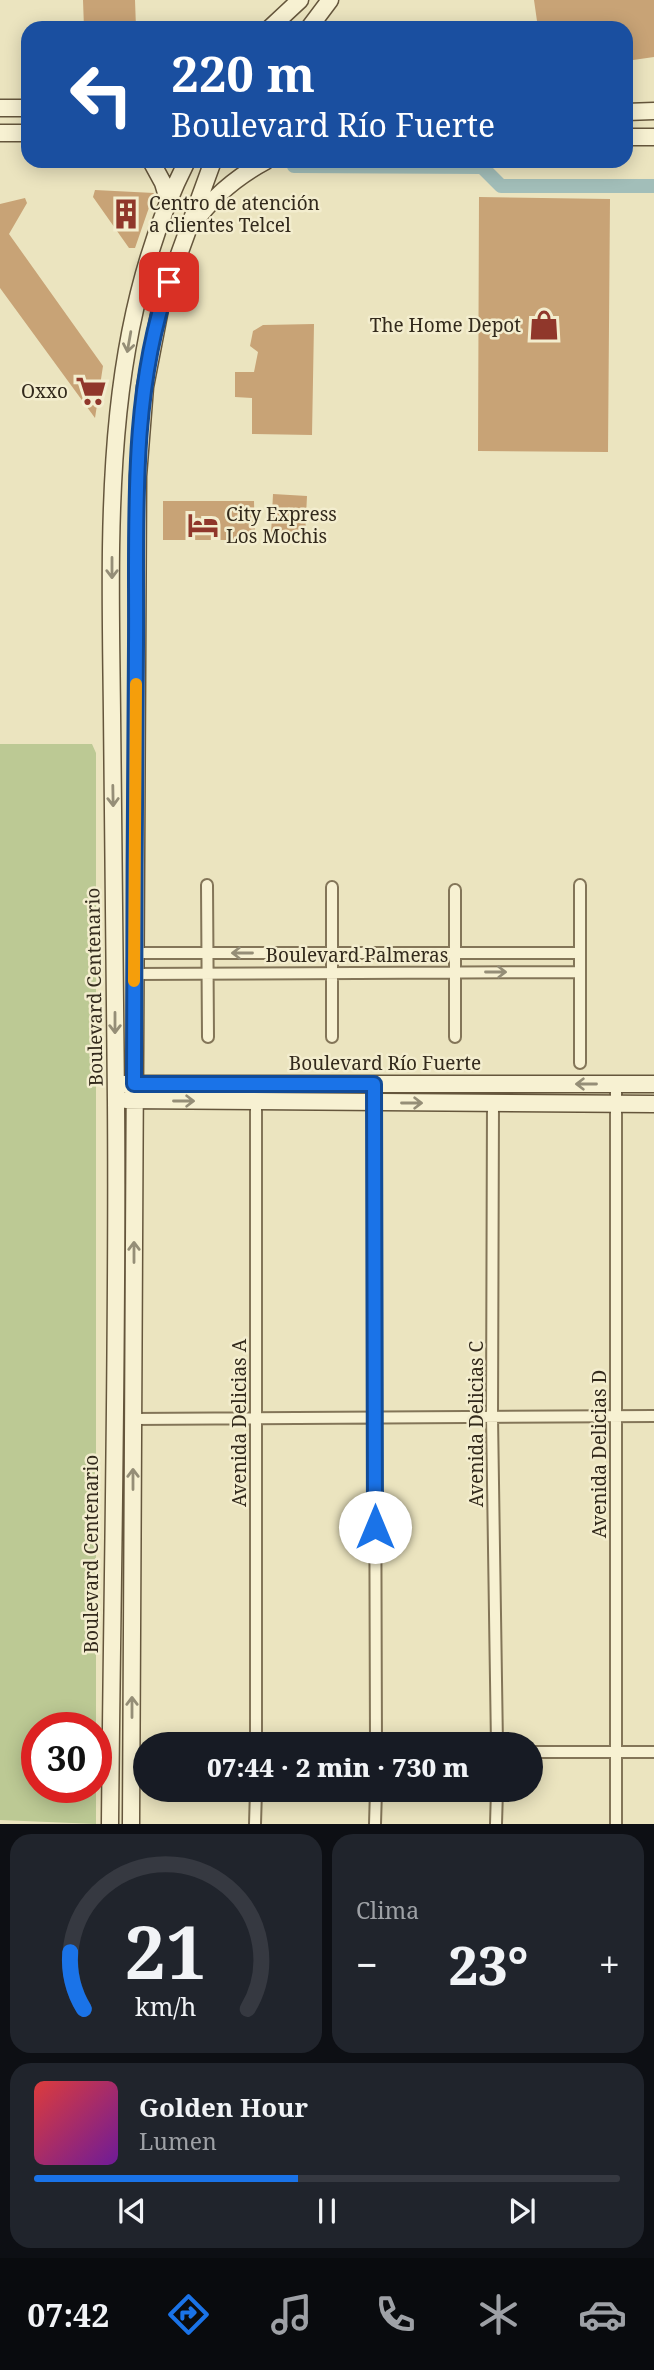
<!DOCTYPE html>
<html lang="es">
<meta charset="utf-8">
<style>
body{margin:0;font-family:"Noto Serif",serif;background:#20242c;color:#f1f3f6;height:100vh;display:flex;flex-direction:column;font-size:26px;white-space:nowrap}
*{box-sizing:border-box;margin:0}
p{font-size:23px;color:#9ea1a6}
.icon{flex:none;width:38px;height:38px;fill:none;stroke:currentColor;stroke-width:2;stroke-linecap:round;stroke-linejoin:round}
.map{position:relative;height:1824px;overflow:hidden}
.details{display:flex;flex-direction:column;gap:10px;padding:10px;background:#0d0f14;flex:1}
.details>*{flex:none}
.top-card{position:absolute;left:21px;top:21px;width:612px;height:147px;border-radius:21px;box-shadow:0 4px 18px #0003;background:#1a4fa0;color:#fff;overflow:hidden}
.speed{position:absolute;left:21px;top:1712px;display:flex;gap:14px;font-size:35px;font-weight:700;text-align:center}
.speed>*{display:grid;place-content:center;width:91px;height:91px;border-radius:50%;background:#171b24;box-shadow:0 4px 18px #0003;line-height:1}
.speed .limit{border:10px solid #d22;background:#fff;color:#111}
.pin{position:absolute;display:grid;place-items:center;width:60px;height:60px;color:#fff;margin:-30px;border-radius:14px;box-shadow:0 4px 10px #0006}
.me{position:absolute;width:77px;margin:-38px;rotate:0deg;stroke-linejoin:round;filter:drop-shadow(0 0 5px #0008)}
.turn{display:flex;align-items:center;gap:24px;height:147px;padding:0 35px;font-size:32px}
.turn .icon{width:91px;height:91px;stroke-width:2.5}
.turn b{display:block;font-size:49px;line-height:60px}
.big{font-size:52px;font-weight:800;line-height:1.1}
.details .card{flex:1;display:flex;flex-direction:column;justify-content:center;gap:10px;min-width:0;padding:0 24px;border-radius:21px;background:#20242c}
.details .dial{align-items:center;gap:0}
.dial svg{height:182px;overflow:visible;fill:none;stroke:#363941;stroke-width:7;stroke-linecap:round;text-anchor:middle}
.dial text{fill:#f1f3f6;stroke:none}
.song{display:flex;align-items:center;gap:21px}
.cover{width:84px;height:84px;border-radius:10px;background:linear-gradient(135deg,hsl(0 70% 55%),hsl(280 70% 35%))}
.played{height:7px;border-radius:4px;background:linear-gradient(90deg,#1a73e8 45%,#363941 45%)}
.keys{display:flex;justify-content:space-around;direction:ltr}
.heat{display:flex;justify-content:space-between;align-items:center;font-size:38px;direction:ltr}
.details .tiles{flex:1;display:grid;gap:10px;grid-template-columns:1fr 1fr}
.card:last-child{grid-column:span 2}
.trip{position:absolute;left:133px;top:1732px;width:410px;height:70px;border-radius:35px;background:#171b24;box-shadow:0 4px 18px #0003;font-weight:800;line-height:70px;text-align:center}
.dock{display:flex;height:112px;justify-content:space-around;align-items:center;background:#090b0e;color:#9ea1a6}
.dock .icon{width:49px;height:49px}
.dock .selected{color:#1a73e8}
.dock b{font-size:32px;color:#f1f3f6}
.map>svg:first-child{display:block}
.green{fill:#bcc994}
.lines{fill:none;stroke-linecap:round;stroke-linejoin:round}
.canal{stroke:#a2beb9;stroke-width:14}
.building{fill:#c8a376}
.street-casing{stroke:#837558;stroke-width:14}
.secondary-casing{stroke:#65563c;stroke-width:19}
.street{stroke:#f7f1d2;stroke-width:10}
.secondary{stroke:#f7f1d2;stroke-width:16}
.oneway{stroke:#958e77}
.route-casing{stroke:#114b97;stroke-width:18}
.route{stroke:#1a73e8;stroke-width:12}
.slow{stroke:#f59e0b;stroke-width:12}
.labels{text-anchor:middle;stroke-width:5;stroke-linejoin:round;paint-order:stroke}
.poi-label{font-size:19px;fill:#332a1c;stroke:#f3edce;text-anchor:start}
.street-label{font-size:19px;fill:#332a1c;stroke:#f3edce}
</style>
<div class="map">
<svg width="654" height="1824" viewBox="0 0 654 1824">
<rect width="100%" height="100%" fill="#ebe4bf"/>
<path class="green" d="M0 744H92L96 753V1727H37V1787H96V1824L0 1820Z"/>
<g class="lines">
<path class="canal" d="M294 166 482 167 501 186H654"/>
</g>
<path class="building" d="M83 0H135L136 28H84Z
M534 0H654V57L626 61V28H538Z
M95 190 154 193 135 248H129L93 197Z
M479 197 610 199 608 452 478 451Z
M25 198 27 203 9 234 103 366 95 418 0 288V204Z
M314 324 312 435 252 434V398L235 397V372H254L258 352 250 346 253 331 263 325Z
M273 494 307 496 305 537 271 535Z
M163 501H254L255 540H163Z"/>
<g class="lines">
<g class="street-casing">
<path id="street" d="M207 885 208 1037
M580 885V1063
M332 887V1037
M134 953H580
M134 974 580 972
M455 1037V890
M374 1084 376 1745
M256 1102V1745
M493 1103 492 1417 497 1745
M133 1419 654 1416
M530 1752H654
M255 1824 256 1790
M375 1824 376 1790
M496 1824 497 1790
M616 1824V1084"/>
</g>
<g class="secondary-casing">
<path id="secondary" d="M270 28 300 0
M309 28 330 0
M0 108H28
M626 112 654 111
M0 133H28
M626 137H654
M151 161 163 183 169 203
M194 223C212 198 238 176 266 161
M124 1084H654
M126 1100 654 1104
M110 1824C112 1583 118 1342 116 1101 115 972 114 843 112 714 110 529 101 331 187 161
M131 1824 138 476 145 387 161 304 213 161"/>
</g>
<use href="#street" class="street"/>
<use href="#secondary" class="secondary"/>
</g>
<defs><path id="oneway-shaft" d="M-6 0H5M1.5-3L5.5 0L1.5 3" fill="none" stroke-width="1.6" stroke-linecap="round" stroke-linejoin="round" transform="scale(1.75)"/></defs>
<g class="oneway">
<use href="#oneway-shaft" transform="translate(129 342) rotate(100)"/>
<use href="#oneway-shaft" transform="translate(112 568) rotate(90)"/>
<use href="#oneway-shaft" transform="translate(113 796) rotate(89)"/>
<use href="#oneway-shaft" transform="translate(242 953) rotate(-180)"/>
<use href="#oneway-shaft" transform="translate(496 972)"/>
<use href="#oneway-shaft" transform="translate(115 1023) rotate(90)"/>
<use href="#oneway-shaft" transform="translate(586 1084) rotate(-180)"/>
<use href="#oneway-shaft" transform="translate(184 1101)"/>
<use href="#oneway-shaft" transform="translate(412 1103)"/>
<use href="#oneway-shaft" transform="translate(134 1252) rotate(-90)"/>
<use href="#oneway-shaft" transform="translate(133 1479) rotate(-90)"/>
<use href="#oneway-shaft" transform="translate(132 1707) rotate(-90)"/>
</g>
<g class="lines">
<g class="route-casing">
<path id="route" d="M169 282C129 394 137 527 136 644 135 791 134 937 134 1084H374L375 1527"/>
</g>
<use href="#route" class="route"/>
<path class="slow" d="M134 981 136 684"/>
</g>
<defs>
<g id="building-bare" transform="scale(2.415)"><path d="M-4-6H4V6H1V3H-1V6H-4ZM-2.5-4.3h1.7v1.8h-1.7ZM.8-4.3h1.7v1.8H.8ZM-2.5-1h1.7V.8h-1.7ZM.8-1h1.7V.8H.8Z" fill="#90372b" stroke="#f3edce" stroke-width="2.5" paint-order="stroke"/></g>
<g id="shop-bare" transform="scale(2.415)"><path d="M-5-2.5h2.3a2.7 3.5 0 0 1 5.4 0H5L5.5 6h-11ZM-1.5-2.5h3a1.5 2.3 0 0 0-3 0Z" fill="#90372b" stroke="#f3edce" stroke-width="2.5" paint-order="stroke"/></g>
<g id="supermarket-bare" transform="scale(2.415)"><path d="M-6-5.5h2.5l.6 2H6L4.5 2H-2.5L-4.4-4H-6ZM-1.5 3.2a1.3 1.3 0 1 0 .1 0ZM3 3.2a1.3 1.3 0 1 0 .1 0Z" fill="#90372b" stroke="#f3edce" stroke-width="2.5" paint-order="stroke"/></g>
<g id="hotel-bare" transform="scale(2.415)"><path d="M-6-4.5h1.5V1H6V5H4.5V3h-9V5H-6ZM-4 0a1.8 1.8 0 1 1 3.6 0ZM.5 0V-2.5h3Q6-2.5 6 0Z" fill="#90372b" stroke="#f3edce" stroke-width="2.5" paint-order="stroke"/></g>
</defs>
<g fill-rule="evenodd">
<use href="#building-bare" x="126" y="214"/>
<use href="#shop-bare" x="544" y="325"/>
<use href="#supermarket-bare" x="91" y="391"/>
<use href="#hotel-bare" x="203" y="525"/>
</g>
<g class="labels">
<g class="poi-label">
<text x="149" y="210">Centro de atención<tspan x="149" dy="22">a clientes Telcel</tspan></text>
<text x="521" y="332" text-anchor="end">The Home Depot</text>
<text x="68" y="398" text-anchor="end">Oxxo</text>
<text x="226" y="521">City Express<tspan x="226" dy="22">Los Mochis</tspan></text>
</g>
<g class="street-label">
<text x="357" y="962">Boulevard Palmeras</text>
<text transform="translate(94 987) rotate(-91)" y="7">Boulevard Centenario</text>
<text x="385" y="1070">Boulevard Río Fuerte</text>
<text transform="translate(239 1423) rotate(-90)" y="7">Avenida Delicias A</text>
<text transform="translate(476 1424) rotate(-90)" y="7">Avenida Delicias C</text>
<text transform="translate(599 1454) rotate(-90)" y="7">Avenida Delicias D</text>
<text transform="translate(91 1554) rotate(-90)" y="7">Boulevard Centenario</text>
</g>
</g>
</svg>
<div class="speed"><div class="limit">30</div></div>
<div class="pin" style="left:169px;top:282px;background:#d93025"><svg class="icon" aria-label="arrive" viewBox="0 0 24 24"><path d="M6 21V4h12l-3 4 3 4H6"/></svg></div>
<svg class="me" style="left:375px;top:1527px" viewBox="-20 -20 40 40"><circle r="19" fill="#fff"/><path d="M0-13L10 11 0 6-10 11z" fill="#1a73e8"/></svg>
<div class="trip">07:44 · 2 min · 730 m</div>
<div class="top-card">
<div class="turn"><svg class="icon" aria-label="left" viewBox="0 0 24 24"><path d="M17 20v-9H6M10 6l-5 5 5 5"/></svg><div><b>220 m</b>Boulevard Río Fuerte</div></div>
</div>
</div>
<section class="details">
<div class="tiles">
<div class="card dial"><svg viewBox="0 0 100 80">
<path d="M14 69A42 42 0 1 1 86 69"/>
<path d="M14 69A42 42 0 0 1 8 44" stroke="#1a73e8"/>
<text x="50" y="56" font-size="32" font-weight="700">21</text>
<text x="50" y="72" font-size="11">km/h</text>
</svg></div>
<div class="card"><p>Clima</p>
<div class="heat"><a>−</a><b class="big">23°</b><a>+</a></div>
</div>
<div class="card">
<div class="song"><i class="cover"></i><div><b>Golden Hour</b><p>Lumen</p></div></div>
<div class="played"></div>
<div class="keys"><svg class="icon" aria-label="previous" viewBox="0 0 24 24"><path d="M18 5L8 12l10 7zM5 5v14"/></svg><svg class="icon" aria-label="pause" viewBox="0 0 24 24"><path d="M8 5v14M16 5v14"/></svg><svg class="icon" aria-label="next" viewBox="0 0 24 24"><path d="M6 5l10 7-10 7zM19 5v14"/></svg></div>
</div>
</div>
</section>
<nav class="dock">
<b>07:42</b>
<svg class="icon selected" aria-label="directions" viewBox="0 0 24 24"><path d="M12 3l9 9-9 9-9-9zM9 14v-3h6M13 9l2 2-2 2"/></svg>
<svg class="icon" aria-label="music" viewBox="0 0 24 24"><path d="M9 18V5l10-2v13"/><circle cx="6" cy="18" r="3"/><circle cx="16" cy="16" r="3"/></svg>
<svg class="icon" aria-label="phone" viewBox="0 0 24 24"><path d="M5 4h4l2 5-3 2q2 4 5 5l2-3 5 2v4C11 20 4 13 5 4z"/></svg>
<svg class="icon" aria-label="climate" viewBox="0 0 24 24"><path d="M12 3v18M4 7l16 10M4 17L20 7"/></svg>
<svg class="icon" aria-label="car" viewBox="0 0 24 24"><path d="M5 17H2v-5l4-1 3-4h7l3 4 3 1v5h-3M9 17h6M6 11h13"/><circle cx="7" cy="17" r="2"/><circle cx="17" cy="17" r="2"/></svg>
</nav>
